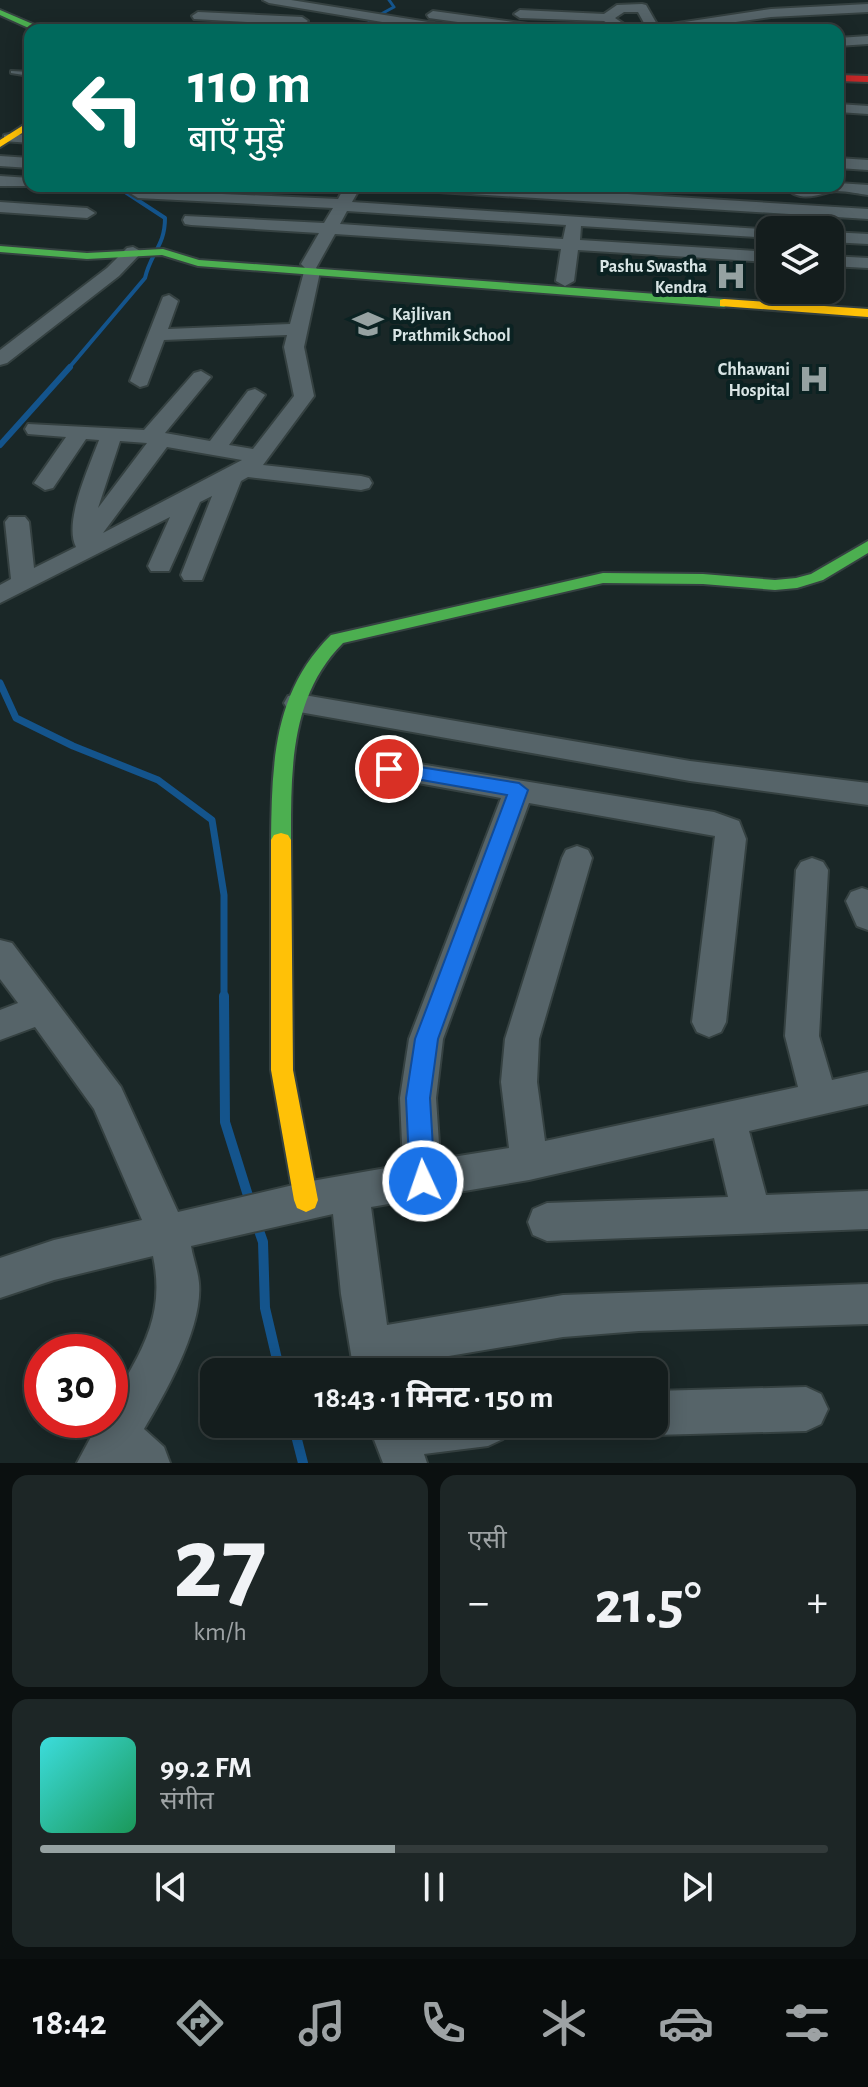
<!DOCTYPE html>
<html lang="hi">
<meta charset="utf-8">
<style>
body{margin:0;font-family:"Alegreya Sans","Noto Sans Devanagari",sans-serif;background:#1d2626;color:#f1f3f6;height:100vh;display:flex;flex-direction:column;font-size:30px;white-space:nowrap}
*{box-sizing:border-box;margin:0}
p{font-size:26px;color:#9da2a4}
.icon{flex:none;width:44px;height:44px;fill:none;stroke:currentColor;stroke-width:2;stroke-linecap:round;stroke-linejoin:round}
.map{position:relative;height:1463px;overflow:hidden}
.panel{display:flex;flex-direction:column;gap:12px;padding:12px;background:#0b1010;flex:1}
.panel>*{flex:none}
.guide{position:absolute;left:24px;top:24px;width:820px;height:168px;border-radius:16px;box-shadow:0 4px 20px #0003,0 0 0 2px #333b3b;background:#00695c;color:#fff;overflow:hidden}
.fabs{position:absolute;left:756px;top:216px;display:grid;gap:16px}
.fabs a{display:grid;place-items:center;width:88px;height:88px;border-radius:16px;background:#141d1d;box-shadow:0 4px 20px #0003,0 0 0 2px #333b3b;font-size:40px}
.speed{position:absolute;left:24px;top:1334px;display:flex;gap:16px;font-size:40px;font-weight:700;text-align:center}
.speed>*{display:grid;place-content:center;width:104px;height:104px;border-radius:50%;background:#141d1d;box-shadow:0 4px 20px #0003,0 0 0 2px #333b3b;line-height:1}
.speed .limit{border:12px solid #d22;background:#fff;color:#111}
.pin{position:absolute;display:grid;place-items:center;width:68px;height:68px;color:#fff;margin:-34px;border:4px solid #fff;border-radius:50%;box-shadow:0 2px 8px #0007}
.me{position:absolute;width:88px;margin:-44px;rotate:357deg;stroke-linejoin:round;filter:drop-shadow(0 0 6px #0008)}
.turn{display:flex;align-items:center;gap:28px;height:168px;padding:0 32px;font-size:36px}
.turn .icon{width:104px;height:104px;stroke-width:2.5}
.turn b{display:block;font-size:56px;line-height:68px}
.big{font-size:60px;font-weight:700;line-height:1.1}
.panel .tile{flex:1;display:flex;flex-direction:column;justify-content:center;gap:12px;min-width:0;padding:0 28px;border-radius:16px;background:#1d2626}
.panel .dial{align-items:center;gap:0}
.dial b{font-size:104px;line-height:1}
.song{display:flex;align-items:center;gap:24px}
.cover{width:96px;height:96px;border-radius:12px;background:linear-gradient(135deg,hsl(180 70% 55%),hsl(150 70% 35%))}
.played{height:8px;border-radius:4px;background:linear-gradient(90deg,#96a2a2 45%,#333b3b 45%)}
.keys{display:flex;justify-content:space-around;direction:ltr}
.heat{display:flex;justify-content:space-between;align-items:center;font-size:44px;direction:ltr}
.panel .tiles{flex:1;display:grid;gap:12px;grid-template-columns:1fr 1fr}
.tile:last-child{grid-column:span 2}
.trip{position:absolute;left:200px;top:1358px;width:468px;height:80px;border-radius:16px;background:#141d1d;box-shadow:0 4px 20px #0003,0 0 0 2px #333b3b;font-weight:700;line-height:80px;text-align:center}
.menu{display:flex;height:128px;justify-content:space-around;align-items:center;background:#080c0c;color:#9da2a4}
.menu .icon{width:56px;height:56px}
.menu .active{color:#96a2a2}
.menu b{font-size:36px;color:#f1f3f6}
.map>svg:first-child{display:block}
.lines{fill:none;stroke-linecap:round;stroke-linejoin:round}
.stream-far4{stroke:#14548c;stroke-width:3}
.stream-far3{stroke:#14548c;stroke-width:4}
.stream-far2{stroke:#14548c;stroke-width:6}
.stream-far1{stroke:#14548c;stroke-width:7}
.stream{stroke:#14548c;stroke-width:10}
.lane-casing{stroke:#354141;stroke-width:4}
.street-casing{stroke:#354141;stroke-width:4}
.fast-casing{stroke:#354141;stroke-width:4}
.slow-casing{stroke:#354141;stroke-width:4}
.jam-casing{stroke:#354141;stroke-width:4}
.lane{fill:#566469;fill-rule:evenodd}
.street{fill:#566469;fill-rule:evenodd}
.fast{fill:#4caf50;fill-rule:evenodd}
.slow{fill:#ffc107;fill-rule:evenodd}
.jam{fill:#c62828;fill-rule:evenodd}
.route{fill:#1a73e8;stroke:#114b97;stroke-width:2}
.labels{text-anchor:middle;stroke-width:8;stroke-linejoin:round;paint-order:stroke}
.far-poi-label{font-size:18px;font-weight:bold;fill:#d8e5e5;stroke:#0b2222;text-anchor:end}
</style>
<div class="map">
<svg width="868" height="1463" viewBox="0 0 868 1463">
<rect width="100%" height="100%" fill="#1a2727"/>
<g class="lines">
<path class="stream-far4" d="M362 30 372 19 394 7 389 0"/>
<path class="stream-far3" d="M68 369 145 278C151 252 165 246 165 218L116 186"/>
<path class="stream-far2" d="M0 445 70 367"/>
<path class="stream-far1" d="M0 683 16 718 73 746 158 780 212 820 224 895V998"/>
<path class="stream" d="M224 996 225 1122 250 1202
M257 1225 263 1242 265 1308 280 1372
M293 1424 303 1463"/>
<g class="lane-casing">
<path id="lane" d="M11 71 30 72V76L11 73Z"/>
</g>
<g class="street-casing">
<path id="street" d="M263 0H291L453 26 459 30H430L269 3Z
M642 4 646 5 658 26 771 9 868 4V12L771 17 679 30H648L638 12H624L615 18 633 30H618L604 21 520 18 514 14 520 10 604 14 617 5Z
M433 11 543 26 549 30H516L429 18 427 15Z
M198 12 302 17 308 21 302 25 194 19 192 16Z
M868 36V44L838 46V38Z
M838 104 868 106V114L838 112Z
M9 134 30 135V143L4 141V135Z
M0 156 30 158V168L0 166Z
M838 158 868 160V170L838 168Z
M0 176 30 178V186H36H0Z
M838 183 868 185V195C858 194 839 189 829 192 812 197 798 201 783 186H838Z
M345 186H361L352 202 776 230H770V238L581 226 580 240 770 252V262L578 250 574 281 565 286 556 281 561 249 335 234 316 268 320 272 304 347 314 396 263 465 361 476 369 478 372 483 369 488 361 490 248 477 241 481 202 580H184L181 575 212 496 200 502 169 571H151L148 566 170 517 0 603V585L11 579 5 522 9 517H25L29 522 34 568 76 547C63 522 90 465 99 440L86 439 53 488 45 490 34 483 66 437 28 434 25 429 28 424 144 430 194 373 201 371 211 377 165 433 210 441 248 391 255 389 265 395 229 445 253 449 294 396 284 347 287 335 164 340 147 385 140 387 130 381 163 297 169 295 178 301 168 329 290 324 305 268 301 264 319 233 191 225 185 224 183 220 185 216 324 223 333 208 138 198 130 193 132 190 338 199ZM347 211 566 225 563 239 340 224ZM120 441 147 443 98 508ZM167 447 242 460 103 533Z
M415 186H499L868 209V219L423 191Z
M0 202 87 208 95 213 87 218 0 212Z
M830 232 868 234V244L830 242Z
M133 247 142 252 119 276 7 363 0 365V350L107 268 127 248Z
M830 256 868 258V268L830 266Z
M810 290H828L829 299 826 303H814Z
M298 694 690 761 868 783V805L690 781 288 710 284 703 288 696Z
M389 759 714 812 739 821 746 839 726 1022 721 1032 709 1037 697 1032 692 1022 715 836 529 803 443 1039 436 1098 440 1159 509 1148 501 1082 505 1039 562 858 566 850 577 846 588 850 592 858 539 1039 537 1082 545 1141 798 1087 785 1036 796 870 801 862 812 858 823 862 828 870 819 1036 832 1080 868 1072V1104L749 1131 766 1195 868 1191V1229L547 1241 533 1235 528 1222 533 1209 547 1203 728 1197 714 1138 529 1180 371 1207 387 1325 563 1295 868 1284V1324L639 1331 563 1337 395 1365 396 1372H354L341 1294 333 1214 191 1246C193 1258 198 1271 199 1283 203 1327 166 1392 144 1429L164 1447 170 1463H77L100 1420H110C110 1399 121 1387 131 1369 153 1330 162 1299 153 1256L54 1280 0 1298V1258L54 1240 142 1220 94 1109 35 1027 0 1040V1010L18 1003 0 979V940L12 943 121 1087 178 1212 306 1182 403 1165 400 1098 409 1039 501 798 379 776 375 769 379 762Z
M862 888 868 890V930L857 926 846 901 851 892Z
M806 1387 821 1394 828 1409 821 1424 806 1431 654 1435 639 1428 637 1424H654V1391Z
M368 1424H510L503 1439 488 1446 424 1454 427 1463H383Z"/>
</g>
<g class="fast-casing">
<path id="fast" d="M0 10 42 28 43 30H33L0 15Z
M0 246 87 253 163 249 199 260 724 299 730 303 724 307 198 266 162 255 87 259 0 252Z
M868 541V553L823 580 797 588 775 590 703 584 603 583 343 643C290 696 291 770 291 840L288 845H274L271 840C272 764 273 692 331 635L603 573 703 574 775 580 796 578 811 574Z"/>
</g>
<g class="slow-casing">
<path id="slow" d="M30 121V128L0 147V140Z
M724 299 868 309V317L720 306V300Z
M281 833 288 835 291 840 293 1070 318 1200 315 1208 306 1212 297 1208 294 1200 271 1070V840L274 835Z"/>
</g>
<g class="jam-casing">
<path id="jam" d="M838 75 868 76V82L838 81Z"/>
</g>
<use href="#lane" class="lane"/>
<use href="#street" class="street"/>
<use href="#fast" class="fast"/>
<use href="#slow" class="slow"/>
<use href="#jam" class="jam"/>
</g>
<path class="route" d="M389 762 519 783 528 790 438 1039 430 1098 435 1181 432 1190 423 1193 414 1190 410 1181 406 1098 415 1039 507 795 382 773 379 769 382 764Z"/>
<defs>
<g id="hospital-bare" transform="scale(2.4)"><path d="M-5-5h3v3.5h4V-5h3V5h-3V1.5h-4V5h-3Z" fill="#96a2a2" stroke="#0b2222" stroke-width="2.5" paint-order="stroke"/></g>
<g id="university-bare" transform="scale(2.4)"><path d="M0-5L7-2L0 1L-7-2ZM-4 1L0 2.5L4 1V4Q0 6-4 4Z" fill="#96a2a2" stroke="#0b2222" stroke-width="2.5" paint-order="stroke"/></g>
</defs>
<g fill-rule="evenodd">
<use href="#hospital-bare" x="731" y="276"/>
<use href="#university-bare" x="368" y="324"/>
<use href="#hospital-bare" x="814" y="379"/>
</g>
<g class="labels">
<g class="far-poi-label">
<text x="707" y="272">Pashu Swastha<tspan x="707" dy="21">Kendra</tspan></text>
<text x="392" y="320" text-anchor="start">Kajlivan<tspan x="392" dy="21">Prathmik School</tspan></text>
<text x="790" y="375">Chhawani<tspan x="790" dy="21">Hospital</tspan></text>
</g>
</g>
</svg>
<div class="fabs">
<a><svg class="icon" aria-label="layers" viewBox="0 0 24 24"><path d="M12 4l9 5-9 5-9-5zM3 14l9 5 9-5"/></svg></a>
</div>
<div class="speed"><div class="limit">30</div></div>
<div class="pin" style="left:389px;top:769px;background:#d93025"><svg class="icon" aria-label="arrive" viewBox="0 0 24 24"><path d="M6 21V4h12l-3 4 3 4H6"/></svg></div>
<svg class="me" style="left:423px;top:1181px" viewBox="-20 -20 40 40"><circle r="17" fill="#1a73e8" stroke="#fff" stroke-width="3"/><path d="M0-11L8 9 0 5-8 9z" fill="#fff"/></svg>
<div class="trip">18:43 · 1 मिनट · 150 m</div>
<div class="guide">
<div class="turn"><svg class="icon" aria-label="left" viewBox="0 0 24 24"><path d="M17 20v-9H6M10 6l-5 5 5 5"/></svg><div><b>110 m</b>बाएँ मुड़ें</div></div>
</div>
</div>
<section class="panel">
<div class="tiles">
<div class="tile dial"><b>27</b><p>km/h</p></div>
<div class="tile"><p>एसी</p>
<div class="heat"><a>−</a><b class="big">21.5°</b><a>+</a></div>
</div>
<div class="tile">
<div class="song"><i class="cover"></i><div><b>99.2 FM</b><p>संगीत</p></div></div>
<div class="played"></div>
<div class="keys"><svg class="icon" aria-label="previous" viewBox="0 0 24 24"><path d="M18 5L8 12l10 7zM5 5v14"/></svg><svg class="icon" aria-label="pause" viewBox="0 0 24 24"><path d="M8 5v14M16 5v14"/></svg><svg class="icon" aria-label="next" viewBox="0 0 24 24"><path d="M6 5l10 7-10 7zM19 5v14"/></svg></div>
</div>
</div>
</section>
<nav class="menu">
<b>18:42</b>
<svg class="icon active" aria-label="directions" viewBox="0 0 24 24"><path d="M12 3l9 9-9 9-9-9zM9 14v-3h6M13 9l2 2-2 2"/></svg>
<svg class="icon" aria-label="music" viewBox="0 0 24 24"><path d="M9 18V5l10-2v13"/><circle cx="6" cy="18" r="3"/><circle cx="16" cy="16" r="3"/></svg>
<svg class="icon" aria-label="phone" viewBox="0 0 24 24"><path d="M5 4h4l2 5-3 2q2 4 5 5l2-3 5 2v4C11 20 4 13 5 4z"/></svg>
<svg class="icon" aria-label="climate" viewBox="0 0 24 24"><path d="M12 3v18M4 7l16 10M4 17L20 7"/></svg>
<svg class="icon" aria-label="car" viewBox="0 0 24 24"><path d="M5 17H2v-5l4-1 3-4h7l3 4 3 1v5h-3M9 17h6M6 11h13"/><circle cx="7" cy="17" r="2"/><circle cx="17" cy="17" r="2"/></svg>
<svg class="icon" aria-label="filters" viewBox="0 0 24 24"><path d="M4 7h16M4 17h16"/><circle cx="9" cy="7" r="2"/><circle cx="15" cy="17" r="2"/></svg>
</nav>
